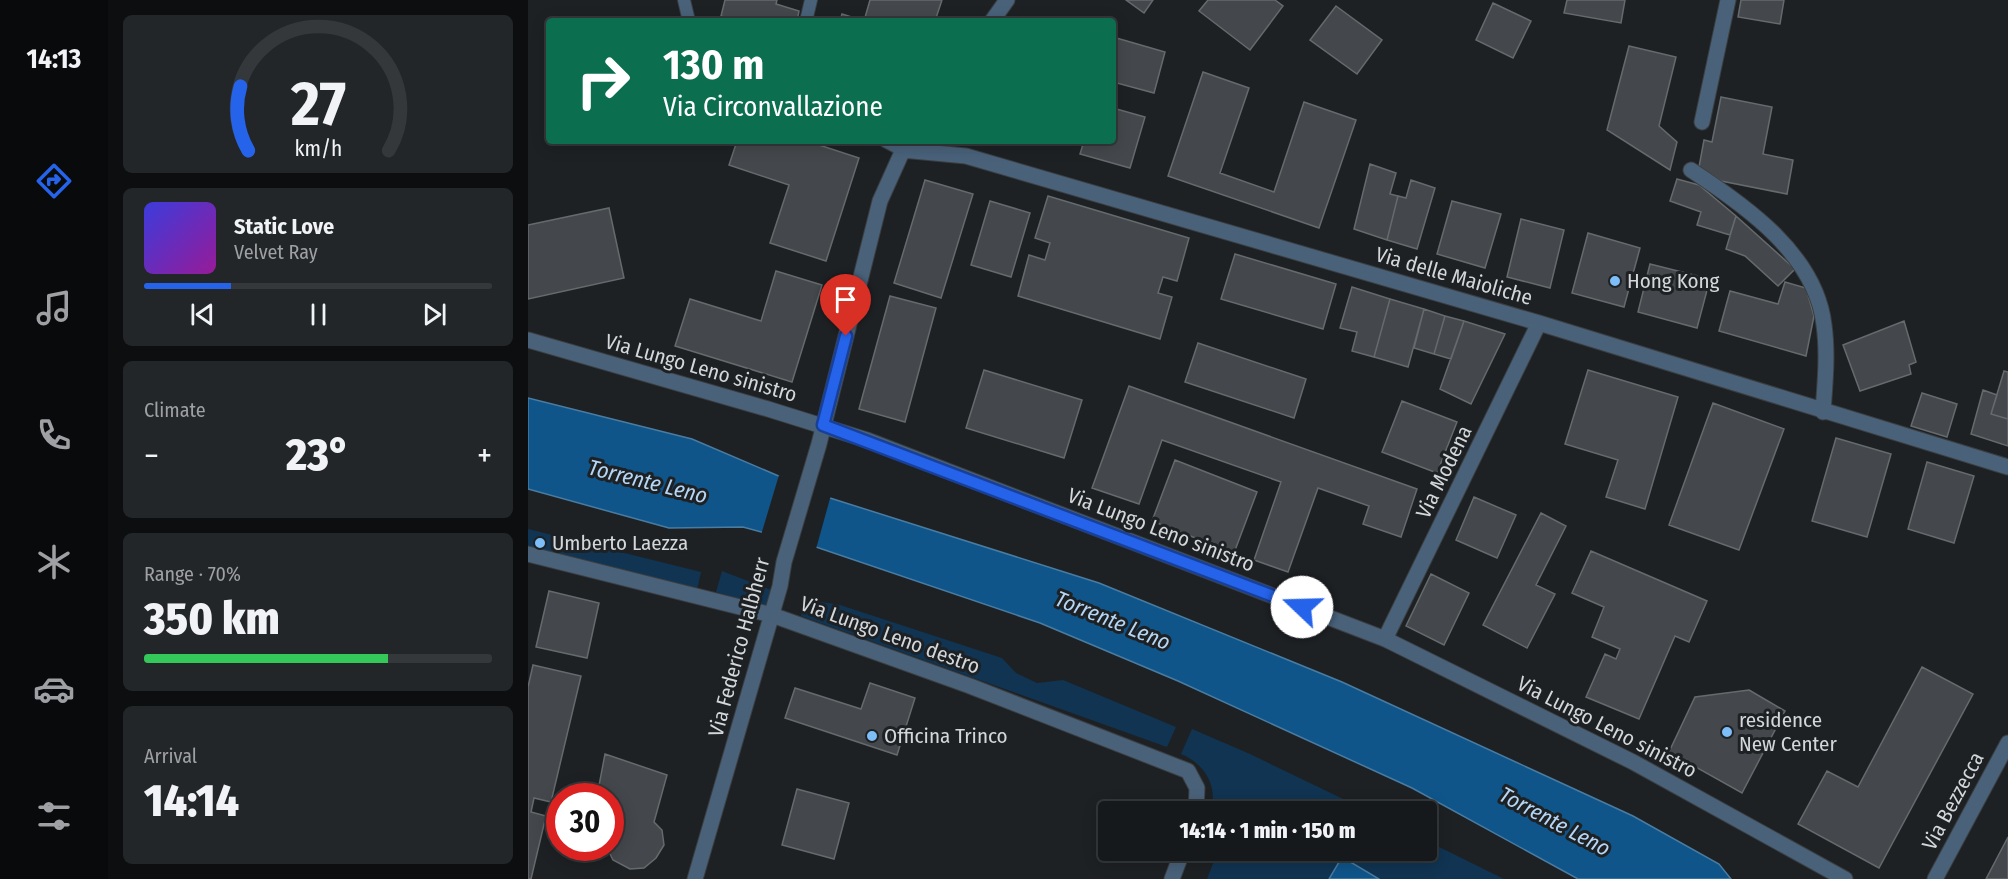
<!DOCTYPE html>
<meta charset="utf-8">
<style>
body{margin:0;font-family:"Fira Sans Condensed",sans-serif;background:#232628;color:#f1f3f6;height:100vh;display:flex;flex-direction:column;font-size:22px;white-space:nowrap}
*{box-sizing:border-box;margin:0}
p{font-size:20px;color:#9ea0a3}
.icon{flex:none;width:33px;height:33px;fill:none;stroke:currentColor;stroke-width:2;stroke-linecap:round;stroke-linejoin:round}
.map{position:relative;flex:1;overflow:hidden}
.drawer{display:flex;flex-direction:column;gap:15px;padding:15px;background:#0c0e0f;width:420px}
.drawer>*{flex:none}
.top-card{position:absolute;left:18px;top:18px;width:570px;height:126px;border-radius:6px;box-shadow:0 3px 15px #0003,0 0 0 2px #35383a;background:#0b6e4f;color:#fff;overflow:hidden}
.speed{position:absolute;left:18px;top:783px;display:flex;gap:12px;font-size:30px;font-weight:700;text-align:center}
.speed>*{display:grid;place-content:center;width:78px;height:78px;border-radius:50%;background:#16191b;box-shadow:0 3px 15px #0003,0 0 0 2px #35383a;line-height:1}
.speed .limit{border:9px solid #d22;background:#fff;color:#111}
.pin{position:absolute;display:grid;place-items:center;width:51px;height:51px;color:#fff;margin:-62px -26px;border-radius:50% 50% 50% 0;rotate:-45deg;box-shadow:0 0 6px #0007}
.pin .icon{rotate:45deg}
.me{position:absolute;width:66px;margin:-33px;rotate:291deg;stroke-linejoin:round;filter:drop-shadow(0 0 4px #0008)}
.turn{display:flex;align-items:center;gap:21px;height:126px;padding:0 18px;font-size:27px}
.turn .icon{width:78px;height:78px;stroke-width:2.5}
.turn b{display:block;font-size:42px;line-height:51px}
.big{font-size:45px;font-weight:800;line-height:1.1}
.drawer .widget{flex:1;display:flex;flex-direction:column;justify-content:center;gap:9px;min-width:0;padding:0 21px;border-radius:9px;background:#232628}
.drawer .dial{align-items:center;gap:0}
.dial svg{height:156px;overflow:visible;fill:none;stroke:#35383a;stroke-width:7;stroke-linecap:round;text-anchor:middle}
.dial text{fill:#f1f3f6;stroke:none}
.song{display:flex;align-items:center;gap:18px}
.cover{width:72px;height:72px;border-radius:9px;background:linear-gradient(135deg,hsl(240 70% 55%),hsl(300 70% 35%))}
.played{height:6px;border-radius:3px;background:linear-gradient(90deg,#2563eb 25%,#35383a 25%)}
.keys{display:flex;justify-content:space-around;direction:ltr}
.heat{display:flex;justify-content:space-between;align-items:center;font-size:33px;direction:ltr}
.charge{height:9px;border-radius:4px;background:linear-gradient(90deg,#34c759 70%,#35383a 0)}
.trip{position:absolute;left:570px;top:801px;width:339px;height:60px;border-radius:6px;background:#16191b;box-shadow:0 3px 15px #0003,0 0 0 2px #35383a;font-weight:800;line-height:60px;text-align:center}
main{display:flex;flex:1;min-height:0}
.dock{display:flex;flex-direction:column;width:108px;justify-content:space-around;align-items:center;background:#090a0b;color:#9ea0a3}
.dock .icon{width:42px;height:42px}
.dock .selected{color:#2563eb}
.dock b{font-size:27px;color:#f1f3f6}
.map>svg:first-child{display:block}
.green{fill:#103452}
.water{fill:#0f558a;stroke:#4a7ca2;stroke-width:1.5}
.pier{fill:#1e2124}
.building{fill:#44484c;stroke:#656a6d;stroke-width:1.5}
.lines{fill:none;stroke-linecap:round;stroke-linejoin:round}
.lane-casing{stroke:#3b3e41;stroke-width:14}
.street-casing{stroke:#3b3e41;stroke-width:17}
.lane{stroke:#49627a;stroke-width:12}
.street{stroke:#49627a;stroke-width:15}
.route-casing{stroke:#184099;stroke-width:15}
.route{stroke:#2563eb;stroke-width:10}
.poi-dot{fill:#7dbef9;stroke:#1e2124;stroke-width:2}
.labels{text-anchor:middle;stroke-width:6;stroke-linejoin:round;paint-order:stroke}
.street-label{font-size:21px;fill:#d4d7d9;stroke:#1e2124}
.poi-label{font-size:21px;fill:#d4d7d9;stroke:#1e2124;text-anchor:start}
.water-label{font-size:22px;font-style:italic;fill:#b6d6f5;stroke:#1e2124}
</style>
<main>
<nav class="dock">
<b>14:13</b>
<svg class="icon selected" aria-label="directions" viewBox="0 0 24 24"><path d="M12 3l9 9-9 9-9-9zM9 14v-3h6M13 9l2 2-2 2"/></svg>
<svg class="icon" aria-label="music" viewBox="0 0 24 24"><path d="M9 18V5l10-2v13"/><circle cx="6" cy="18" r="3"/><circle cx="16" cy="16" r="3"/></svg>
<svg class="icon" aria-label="phone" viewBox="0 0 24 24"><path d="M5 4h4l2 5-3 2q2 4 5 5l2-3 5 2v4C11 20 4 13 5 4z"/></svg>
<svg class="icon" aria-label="climate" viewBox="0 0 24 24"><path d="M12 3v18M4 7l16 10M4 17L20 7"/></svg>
<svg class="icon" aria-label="car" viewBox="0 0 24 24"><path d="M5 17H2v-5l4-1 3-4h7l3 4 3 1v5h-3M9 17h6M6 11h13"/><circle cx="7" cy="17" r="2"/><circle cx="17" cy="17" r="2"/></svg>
<svg class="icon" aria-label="filters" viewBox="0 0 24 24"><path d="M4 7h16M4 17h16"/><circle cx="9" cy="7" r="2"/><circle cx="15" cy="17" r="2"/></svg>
</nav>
<section class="drawer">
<div class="widget dial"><svg viewBox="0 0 100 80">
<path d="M14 69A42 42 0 1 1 86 69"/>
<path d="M14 69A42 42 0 0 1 10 36" stroke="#2563eb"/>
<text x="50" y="56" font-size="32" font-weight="700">27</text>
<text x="50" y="72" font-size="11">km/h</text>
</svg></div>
<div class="widget">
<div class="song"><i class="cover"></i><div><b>Static Love</b><p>Velvet Ray</p></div></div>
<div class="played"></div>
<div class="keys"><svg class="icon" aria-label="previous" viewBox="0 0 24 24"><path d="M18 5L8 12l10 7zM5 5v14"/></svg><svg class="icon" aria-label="pause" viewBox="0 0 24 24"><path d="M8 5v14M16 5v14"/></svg><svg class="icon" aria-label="next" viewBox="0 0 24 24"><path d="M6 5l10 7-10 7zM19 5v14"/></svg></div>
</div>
<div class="widget"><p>Climate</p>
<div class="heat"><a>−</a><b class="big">23°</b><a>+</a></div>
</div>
<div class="widget"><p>Range · 70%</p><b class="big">350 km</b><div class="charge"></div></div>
<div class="widget"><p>Arrival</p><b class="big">14:14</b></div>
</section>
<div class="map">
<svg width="1480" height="879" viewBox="0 0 1480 879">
<rect width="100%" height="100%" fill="#1e2124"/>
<path class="green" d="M0 529 173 572 169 590 0 550Z
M194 571 243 590 238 607 188 592Z
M276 599 312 605 474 658 488 673 509 683 535 680 648 727 639 747 273 616Z
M664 729 722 754 840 811H683C690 786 677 764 653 754Z
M899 841 976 879H679L690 851 898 850Z"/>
<path class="water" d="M0 398 164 439 302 498 571 583 814 682 1105 816 1191 864 1203 879H1050L884 788 650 681 512 623 288 547 215 527 141 528 0 489Z
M814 857 851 879H801Z"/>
<path class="pier" d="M251 475 303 495 288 549 233 535Z"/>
<path class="building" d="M197 0H249L248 4 271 11 269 21H212L193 16Z
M342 0H414L407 21H312L314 14 336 21Z
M598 0H625L616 13Z
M680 0H747L755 6 722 50 671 11Z
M1039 0H1097L1093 23 1036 13Z
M1213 0H1256L1252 24 1210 17Z
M965 3 1003 21 985 58 948 40Z
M808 6 854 40 829 74 782 40Z
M585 37 637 52 626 93 585 82Z
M1101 46 1148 57 1131 126 1149 142 1142 170 1079 130Z
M675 72 721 88 692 173 746 192 776 102 828 120 791 228 640 176Z
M1193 97 1244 107 1235 154 1265 160 1259 194 1193 181 1171 167 1176 140 1184 142Z
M585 108 617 117 602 168 552 154 556 141H585Z
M209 141H279L331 158 298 261 242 243 261 185 201 165Z
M842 164 868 173 862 194 870 196 859 240 826 229Z
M1149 179 1171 185 1208 216 1202 235 1169 225 1173 212 1142 201Z
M397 180 445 194 413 298 366 283Z
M883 180 907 188 889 249 859 240 870 196 878 198Z
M520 196 661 238 649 281 635 277 630 293 644 297 632 339 490 296 501 255 517 260 522 243 507 238Z
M462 201 502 213 483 277 443 265Z
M924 201 973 214 957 268 909 254Z
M81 208 96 278 0 299V225Z
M1208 216 1267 269 1250 286 1217 256 1198 249Z
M993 219 1036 230 1022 288 979 277Z
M1060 233 1112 248 1096 307 1044 293Z
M707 254 808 284 795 329 693 299Z
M1122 264 1182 279 1169 328 1110 312Z
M248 271 294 285 264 382 147 346 162 299 233 321Z
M1257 282 1278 288 1286 316 1278 356 1191 331 1202 291 1250 304Z
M824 287 862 299 846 357 824 351 829 332 812 328Z
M362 296 408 308 377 422 331 409Z
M862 299 896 309 880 367 846 357Z
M896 309 917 316 906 354 886 348Z
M917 316 936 321 923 359 906 354Z
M936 321 977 334 943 404 912 389Z
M1376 321 1388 362 1381 365 1383 374 1332 391 1315 345Z
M670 343 778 379 766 418 657 382Z
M456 370 554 400 536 458 438 428Z
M1060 370 1150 397 1117 509 1078 497 1090 460 1037 444Z
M1476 371 1480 372V419L1463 414Z
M601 386 889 489 873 537 835 524 841 506 790 488 760 572 726 560 753 482 634 440 611 504 564 488Z
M1455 390 1469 395 1463 414 1480 419V446L1443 434Z
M1394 393 1429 404 1419 437 1383 426Z
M874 401 929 422 909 473 854 452Z
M1185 403 1256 429 1211 550 1141 525Z
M1308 438 1363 454 1339 537 1284 521Z
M647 460 729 492 706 553 624 521Z
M1399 462 1446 476 1426 543 1380 529Z
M946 497 988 515 969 558 928 540Z
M1013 513 1038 526 1008 585 1027 594 999 648 955 625Z
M1063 551 1179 601 1161 642 1147 636 1111 719 1058 697 1077 654 1088 659 1092 649 1064 637 1076 607 1044 593Z
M903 574 941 593 916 645 878 626Z
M21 591 71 603 59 658 8 647Z
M5 665 53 676 23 802 6 798 3 812 18 816 3 879H0V687Z
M1394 667 1445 694 1351 868 1270 824 1299 771 1330 787Z
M342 683 387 698 369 755 257 718 267 688 333 709Z
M1221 690 1257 711 1214 793 1141 752 1167 697Z
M77 754 139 775 126 822 134 830 136 845 128 858 116 868 102 869 85 860 80 850 69 856 58 848H82V796H69Z
M269 789 321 803 306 859 254 845Z
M1480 837V879H1458Z"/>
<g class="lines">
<g class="lane-casing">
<path id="lane" d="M156 0 161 21
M278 21 283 0
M357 141 374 150"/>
</g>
<g class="street-casing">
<path id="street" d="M464 21 479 0
M1174 122 1200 0
M374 150 438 156 1011 323 1480 467
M1163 170C1218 206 1288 255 1296 325 1300 354 1297 383 1295 412
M0 340 240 409 339 440 857 639 1105 762 1317 879
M0 554 244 615 442 686 660 771 669 788 668 812
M857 639 1011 323
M167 879 252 586 256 562 291 444 352 201 379 141
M644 879 655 850
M1407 879 1480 743"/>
</g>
<use href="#lane" class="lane"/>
<use href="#street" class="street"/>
</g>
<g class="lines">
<g class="route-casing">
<path id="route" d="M318 336 295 425 774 607"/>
</g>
<use href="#route" class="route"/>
</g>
<g class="poi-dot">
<circle cx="1087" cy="281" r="6"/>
<circle cx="12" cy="543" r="6"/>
<circle cx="1199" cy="732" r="6"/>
<circle cx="344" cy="736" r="6"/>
</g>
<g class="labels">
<g class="street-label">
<text transform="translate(926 276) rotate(16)" y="7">Via delle Maioliche</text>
<text transform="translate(173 368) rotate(16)" y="7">Via Lungo Leno sinistro</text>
<text transform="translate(916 472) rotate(-64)" y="7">Via Modena</text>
<text transform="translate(633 530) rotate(21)" y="7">Via Lungo Leno sinistro</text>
<text transform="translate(362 635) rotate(20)" y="7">Via Lungo Leno destro</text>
<text transform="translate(211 647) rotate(-75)" y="7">Via Federico Halbherr</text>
<text transform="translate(1079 727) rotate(27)" y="7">Via Lungo Leno sinistro</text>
<text transform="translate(1425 801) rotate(-62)" y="7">Via Bezzecca</text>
</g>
<g class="poi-label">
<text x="1099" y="288">Hong Kong</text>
<text x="24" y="550">Umberto Laezza</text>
<text x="1211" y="727">residence<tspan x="1211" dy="24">New Center</tspan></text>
<text x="356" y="743">Officina Trinco</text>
</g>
<g class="water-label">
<text transform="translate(120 481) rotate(14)" y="8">Torrente Leno</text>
<text transform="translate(585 620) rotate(22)" y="8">Torrente Leno</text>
<text transform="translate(1027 821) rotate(28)" y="8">Torrente Leno</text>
</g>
</g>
</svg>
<div class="speed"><div class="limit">30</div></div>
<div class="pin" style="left:318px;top:336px;background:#d93025"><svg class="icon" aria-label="arrive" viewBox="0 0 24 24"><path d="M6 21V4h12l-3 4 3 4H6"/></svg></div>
<svg class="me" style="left:774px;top:607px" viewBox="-20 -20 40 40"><circle r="19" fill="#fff"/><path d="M0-13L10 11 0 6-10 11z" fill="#2563eb"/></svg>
<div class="trip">14:14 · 1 min · 150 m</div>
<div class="top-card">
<div class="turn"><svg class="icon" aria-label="right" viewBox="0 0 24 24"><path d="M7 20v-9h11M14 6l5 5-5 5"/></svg><div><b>130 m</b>Via Circonvallazione</div></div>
</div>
</div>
</main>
